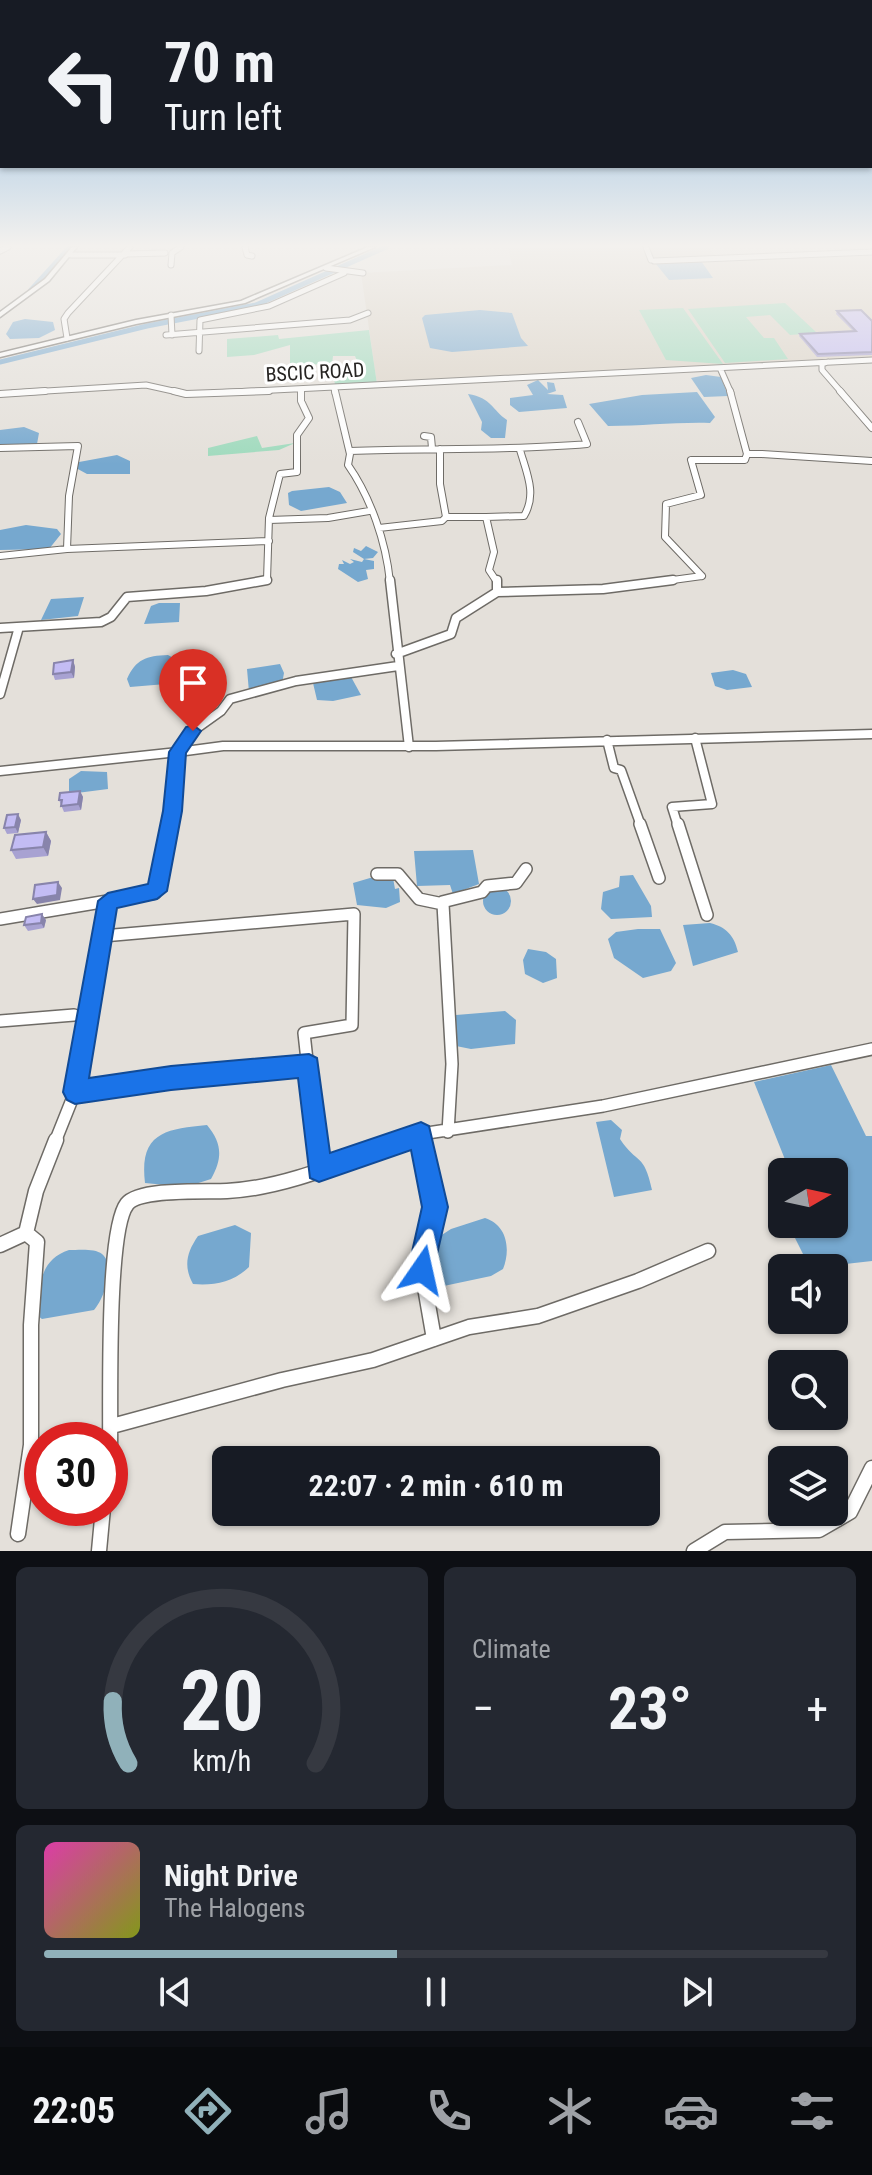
<!DOCTYPE html>
<meta charset="utf-8">
<style>
body{margin:0;font-family:"Roboto Condensed",sans-serif;background:#242831;color:#f1f3f6;height:100vh;display:flex;flex-direction:column;font-size:30px;white-space:nowrap}
*{box-sizing:border-box;margin:0}
p{font-size:26px;color:#9ea1a6}
.icon{flex:none;width:44px;height:44px;fill:none;stroke:currentColor;stroke-width:2;stroke-linecap:round;stroke-linejoin:round}
.map{position:relative;height:1551px;overflow:hidden}
.details{display:flex;flex-direction:column;gap:16px;padding:16px;background:#0d0f14;flex:1}
.details>*{flex:none}
.top-card{position:absolute;left:0px;top:0px;width:872px;height:168px;box-shadow:0 2px 6px #0004;background:#171b24;color:#f1f3f6;overflow:hidden}
.needle{width:52px;rotate:81deg}
.fabs{position:absolute;left:768px;top:1158px;display:grid;gap:16px}
.fabs a{display:grid;place-items:center;width:80px;height:80px;border-radius:12px;background:#171b24;box-shadow:0 2px 6px #0004;font-size:40px}
.speed{position:absolute;left:24px;top:1422px;display:flex;gap:16px;font-size:40px;font-weight:700;text-align:center}
.speed>*{display:grid;place-content:center;width:104px;height:104px;border-radius:50%;background:#171b24;box-shadow:0 2px 6px #0004;line-height:1}
.speed .limit{border:12px solid #d22;background:#fff;color:#111}
.pin{position:absolute;display:grid;place-items:center;width:68px;height:68px;color:#fff;margin:-82px -34px;border-radius:50% 50% 50% 0;rotate:-45deg;box-shadow:0 0 8px #0007}
.pin .icon{rotate:45deg}
.me{position:absolute;width:88px;margin:-44px;rotate:11deg;stroke-linejoin:round;filter:drop-shadow(0 0 6px #0008)}
.turn{display:flex;align-items:center;gap:28px;height:168px;padding:0 32px;font-size:36px}
.turn .icon{width:104px;height:104px;stroke-width:2.5}
.turn b{display:block;font-size:56px;line-height:68px}
.big{font-size:60px;font-weight:700;line-height:1.1}
.details .card{flex:1;display:flex;flex-direction:column;justify-content:center;gap:12px;min-width:0;padding:0 28px;border-radius:12px;background:#242831}
.details .dial{align-items:center;gap:0}
.dial svg{height:208px;overflow:visible;fill:none;stroke:#363941;stroke-width:7;stroke-linecap:round;text-anchor:middle}
.dial text{fill:#f1f3f6;stroke:none}
.song{display:flex;align-items:center;gap:24px}
.cover{width:96px;height:96px;border-radius:12px;background:linear-gradient(135deg,hsl(320 70% 55%),hsl(70 70% 35%))}
.played{height:8px;border-radius:4px;background:linear-gradient(90deg,#90b1ba 45%,#363941 45%)}
.keys{display:flex;justify-content:space-around;direction:ltr}
.heat{display:flex;justify-content:space-between;align-items:center;font-size:44px;direction:ltr}
.details .tiles{flex:1;display:grid;gap:16px;grid-template-columns:1fr 1fr}
.card:last-child{grid-column:span 2}
.trip{position:absolute;left:212px;top:1446px;width:448px;height:80px;border-radius:12px;background:#171b24;box-shadow:0 2px 6px #0004;font-weight:700;line-height:80px;text-align:center}
.tabs{display:flex;height:128px;justify-content:space-around;align-items:center;background:#090b0e;color:#9ea1a6}
.tabs .icon{width:56px;height:56px}
.tabs .on{color:#90b1ba}
.tabs b{font-size:36px;color:#f1f3f6}
.map>svg:first-child{display:block}
.built{fill:#dbd3c7}
.green{fill:#9fdabd}
.water{fill:#76a8cf}
.lines{fill:none;stroke-linecap:round;stroke-linejoin:round}
.canal{stroke:#76a8cf;stroke-width:5}
.minor-far4-casing{stroke:#6e6b66;stroke-width:7}
.minor-far3-casing{stroke:#6e6b66;stroke-width:8}
.minor-far2-casing{stroke:#6e6b66;stroke-width:11}
.minor-far1-casing{stroke:#6e6b66;stroke-width:14}
.minor-casing{stroke:#6e6b66;stroke-width:17}
.tertiary-casing{stroke:#6e6b66;stroke-width:3}
.minor-far4{stroke:#fff;stroke-width:5}
.minor-far3{stroke:#fff;stroke-width:6}
.minor-far2{stroke:#fff;stroke-width:8}
.minor-far1{stroke:#fff;stroke-width:11}
.minor{stroke:#fff;stroke-width:14}
.tertiary{fill:#fff;fill-rule:evenodd}
.wall{fill:#a8a2d2}
.shaded-wall{fill:#8884ab}
.building{fill:#c3bcf4;stroke:#8884ab;stroke-width:2}
.route{fill:#1a73e8;stroke:#114b97;stroke-width:2}
.labels{text-anchor:middle;stroke-width:6;stroke-linejoin:round;paint-order:stroke}
.far-street-label{font-size:20px;fill:#262422;stroke:#fff}
</style>
<div class="map">
<svg width="872" height="1551" viewBox="0 0 872 1551">
<rect width="100%" height="100%" fill="#e4e0da"/>
<path class="built" d="M508 247H708L717 257 872 252V358L377 384 361 273 512 265Z"/>
<path class="green" d="M785 303 817 333 790 335 770 315 746 317 764 338H774L788 359 725 363 688 309Z
M683 308 723 364 666 360 639 310Z
M369 330 377 384 335 386 333 365 354 368 358 363 355 356H333L332 364 290 365V345L254 355 227 357V339L278 335 279 339Z
M257 436 262 448 295 443 279 450 208 456V448Z"/>
<path class="water" d="M701 261 713 278 669 280 656 264Z
M480 310 512 313 521 338 528 346 452 352 430 348 422 318 425 315Z
M25 319 53 322 55 330 39 338 10 339 6 334 13 322Z
M706 375 721 377 728 396 704 397 691 378Z
M538 380 548 390 547 382 554 383 556 391 547 394 563 395 567 408 519 412 510 405V398L533 395 527 385Z
M697 392 715 417 710 423C676 422 644 426 608 426L589 404 642 395Z
M468 394C492 398 492 410 507 420L505 438H491L481 430 482 422Z
M24 427 39 433 37 444 0 446V430Z
M117 455 130 461V474H87L76 468 79 462Z
M329 487 340 492 347 503 301 511 289 505 288 493 292 491Z
M26 525 57 529 61 534 49 549 0 550V530Z
M366 546 378 552 373 558 364 559 374 561V569L366 570 368 579 358 582 338 569 339 564H344L342 560 350 564 354 562 350 559 362 562 364 559 353 552 354 548 361 551Z
M84 597 78 616 41 620 51 599Z
M159 603H180L179 622 144 624 151 606Z
M168 655 177 660 183 677 178 683 130 687 127 679C136 659 146 656 168 655Z
M280 664 284 673 282 684 249 692 247 669Z
M733 670 746 674 752 687 727 690 715 686 711 673Z
M350 675 361 695 333 701 317 700 313 683Z
M81 771 107 772 108 789 69 794V779Z
M473 850 479 884 453 894 450 885 417 886 414 851Z
M633 875 651 906 652 917 611 919 601 909 603 892 619 887 620 876Z
M370 878H393L395 889 399 888 400 902 386 908 357 905 353 883Z
M483 901a14 14 0 1 1 28 0a14 14 0 1 1-28 0Z
M710 923C726 927 734 935 738 952L693 966 683 925Z
M638 929H660L676 963 671 971 643 978 614 958 608 939 616 932Z
M528 949 546 952 556 959 557 978 543 983 525 974 523 960Z
M505 1011 516 1020 515 1044 471 1049 456 1046 452 1022 456 1015Z
M831 1065 866 1136H872V1261L810 1268 788 1224H834V1172H790L754 1082Z
M611 1120 622 1130 620 1139C637 1165 644 1152 652 1190L614 1197 596 1122Z
M207 1125C222 1143 223 1158 211 1179L186 1187 145 1183C139 1133 165 1129 207 1125Z
M485 1218C507 1225 511 1249 503 1269L491 1276 439 1287C424 1276 430 1256 434 1240L451 1229Z
M235 1225 251 1233 249 1267C234 1282 213 1286 193 1284 183 1266 187 1252 198 1236Z
M69 1250C78 1250 95 1248 102 1254 116 1265 104 1299 94 1310L42 1319 38 1316C39 1289 38 1260 69 1250Z"/>
<g class="lines">
<path class="canal" d="M31 290 70 247
M0 362 147 326 256 305 386 247"/>
<g class="minor-far4-casing">
<path id="minor-far4" d="M245 247 247 255 252 256
M646 247 651 260
M0 251 8 247
M126 254 165 253
M71 255H125
M654 261 872 252
M171 265 172 253 181 247
M326 268 363 273
M171 315 172 335
M166 335 350 320 368 313
M67 338 64 319 68 313 130 247
M199 351 200 320 269 306 344 273
M828 362 822 364V370L842 393
M720 368 731 393
M334 388 335 393
M301 389V393
M13 393 146 385 182 393
M213 393 872 360"/>
</g>
<g class="minor-far3-casing">
<path id="minor-far3" d="M174 391 186 394 269 391
M335 391 350 454 348 465C371 498 386 542 390 582
M730 391 747 454
M840 391 872 428
M0 394 45 391
M424 436 431 437 432 448
M0 448 78 446 69 496 67 549 0 556
M350 451C429 448 508 451 587 444L578 422
M446 517H486L494 552 489 570 497 582
M486 517 524 516C537 494 527 474 520 450
M269 520 328 518 369 511
M379 528 442 521 446 517 440 484V449
M67 549 269 541
M702 576 665 537 666 504 701 495 691 460H745L747 454H762L872 461
M257 582 267 580 269 518 280 474 297 472V435L309 418 301 401V391
M658 582 702 576"/>
</g>
<g class="minor-far2-casing">
<path id="minor-far2" d="M390 580 409 747
M497 580V592
M0 628 101 622 111 617 127 597 206 591 267 580
M396 654 451 634 456 618 497 592 603 589 673 580
M0 694 19 627
M607 740 614 768 621 770 641 826
M0 771 178 752 193 731 221 711 230 699 296 681 398 666
M170 826 178 752 223 746H436L872 734
M678 826 672 807 712 804 695 738"/>
</g>
<g class="minor-far1-casing">
<path id="minor-far1" d="M640 824 659 878
M678 824 707 915
M377 874H398L419 899 443 904 452 1064 448 1132
M442 902 482 892 487 886 516 883 526 869
M0 919 155 893 170 824
M103 936 354 914 352 1025 304 1033 316 1142
M0 1021 74 1015
M75 1092 171 1078 309 1066
M421 1134 423 1142
M55 1142 75 1092 108 901
M397 1142 421 1134 603 1106 872 1049"/>
</g>
<g class="minor-casing">
<path id="minor" d="M316 1140 319 1169
M422 1140 435 1207 422 1270 434 1339
M0 1245 26 1233 36 1191 56 1140
M112 1426 282 1380 373 1360 469 1327 538 1316 638 1281 708 1251
M110 1447C111 1405 106 1231 127 1204 140 1188 205 1192 227 1191 287 1188 347 1160 403 1140
M18 1534 31 1445V1325L37 1242 26 1233
M99 1551 103 1508
M694 1551 725 1532 819 1530 850 1512 872 1468"/>
</g>
<g class="tertiary-casing">
<path id="tertiary" d="M72 247H77L49 281 0 317V312L45 279Z
M368 247H375L245 303 136 324 0 357V353L136 320 241 301Z"/>
</g>
<use href="#minor-far4" class="minor-far4"/>
<use href="#minor-far3" class="minor-far3"/>
<use href="#minor-far2" class="minor-far2"/>
<use href="#minor-far1" class="minor-far1"/>
<use href="#minor" class="minor"/>
<use href="#tertiary" class="tertiary"/>
</g>
<path class="wall" d="M837 311 872 321V355L817 357 799 336 800 334 853 331 836 314Z
M73 660 75 667 74 678 55 680 53 674Z
M80 791 83 797 81 810 64 812 59 800Z
M21 820 18 833 7 834 4 828Z
M46 832 51 841 48 856 16 859 11 850Z
M46 920 44 928 28 931 24 925Z"/>
<path class="shaded-wall" d="M73 660 75 667 74 678 71 672Z
M80 791 83 797 81 810 78 804Z
M18 814 21 820 18 833 15 827Z
M46 832 51 841 48 856 43 847Z
M58 882 62 888 60 900 37 904 33 899Z
M42 914 46 920 44 928 41 923Z"/>
<path class="building" d="M861 310 872 321V352L818 354 800 334 856 331 837 311Z
M73 660 71 672 53 674 54 663Z
M80 791 78 804 61 806 62 800H59L60 793Z
M18 814 15 827 4 828 7 815Z
M46 832 43 847 11 850 15 835Z
M58 882 57 895 33 899 35 885Z
M42 914 41 923 24 925 26 917Z"/>
<linearGradient id="sky" x2="0" y2="1"><stop stop-color="#7aafde"/><stop offset="0.53" stop-color="#f3f1ee"/><stop offset="1" stop-color="#f3f1ee" stop-opacity="0"/></linearGradient>
<rect width="872" height="464" fill="url(#sky)"/>
<path class="route" d="M193 725 201 731 186 753 182 811 167 891 157 899 117 908 89 1078 171 1066 309 1054 317 1058 330 1153 421 1122 429 1126 448 1207 431 1280 422 1284 412 1280 408 1270 422 1207 411 1150 319 1182 310 1178 298 1078 171 1090 75 1104 67 1100 63 1092 98 901 108 893 148 884 163 811 169 752 186 727Z"/>
<g class="labels">
<g class="far-street-label">
<text transform="translate(315 372) rotate(-3)" y="7">BSCIC ROAD</text>
</g>
</g>
</svg>
<div class="fabs">
<a><svg class="needle" viewBox="-14 -14 28 28"><path d="M0-13l5 13h-10z" fill="#e53935"/><path d="M0 13l5-13h-10z" fill="#9ea1a6"/></svg></a>
<a><svg class="icon" aria-label="sound" viewBox="0 0 24 24"><path d="M4 9h4l5-4v14l-5-4H4zM17 9q2 3 0 6"/></svg></a>
<a><svg class="icon" aria-label="search" viewBox="0 0 24 24"><circle cx="10" cy="10" r="6"/><path d="M15 15l6 6"/></svg></a>
<a><svg class="icon" aria-label="layers" viewBox="0 0 24 24"><path d="M12 4l9 5-9 5-9-5zM3 14l9 5 9-5"/></svg></a>
</div>
<div class="speed"><div class="limit">30</div></div>
<div class="pin" style="left:193px;top:731px;background:#d93025"><svg class="icon" aria-label="arrive" viewBox="0 0 24 24"><path d="M6 21V4h12l-3 4 3 4H6"/></svg></div>
<svg class="me" style="left:422px;top:1270px" viewBox="-20 -20 40 40"><path d="M0-17L14 15 0 8-14 15z" fill="#1a73e8" stroke="#fff" stroke-width="4"/></svg>
<div class="trip">22:07 · 2 min · 610 m</div>
<div class="top-card">
<div class="turn"><svg class="icon" aria-label="left" viewBox="0 0 24 24"><path d="M17 20v-9H6M10 6l-5 5 5 5"/></svg><div><b>70 m</b>Turn left</div></div>
</div>
</div>
<section class="details">
<div class="tiles">
<div class="card dial"><svg viewBox="0 0 100 80">
<path d="M14 69A42 42 0 1 1 86 69"/>
<path d="M14 69A42 42 0 0 1 8 45" stroke="#90b1ba"/>
<text x="50" y="56" font-size="32" font-weight="700">20</text>
<text x="50" y="72" font-size="11">km/h</text>
</svg></div>
<div class="card"><p>Climate</p>
<div class="heat"><a>−</a><b class="big">23°</b><a>+</a></div>
</div>
<div class="card">
<div class="song"><i class="cover"></i><div><b>Night Drive</b><p>The Halogens</p></div></div>
<div class="played"></div>
<div class="keys"><svg class="icon" aria-label="previous" viewBox="0 0 24 24"><path d="M18 5L8 12l10 7zM5 5v14"/></svg><svg class="icon" aria-label="pause" viewBox="0 0 24 24"><path d="M8 5v14M16 5v14"/></svg><svg class="icon" aria-label="next" viewBox="0 0 24 24"><path d="M6 5l10 7-10 7zM19 5v14"/></svg></div>
</div>
</div>
</section>
<nav class="tabs">
<b>22:05</b>
<svg class="icon on" aria-label="directions" viewBox="0 0 24 24"><path d="M12 3l9 9-9 9-9-9zM9 14v-3h6M13 9l2 2-2 2"/></svg>
<svg class="icon" aria-label="music" viewBox="0 0 24 24"><path d="M9 18V5l10-2v13"/><circle cx="6" cy="18" r="3"/><circle cx="16" cy="16" r="3"/></svg>
<svg class="icon" aria-label="phone" viewBox="0 0 24 24"><path d="M5 4h4l2 5-3 2q2 4 5 5l2-3 5 2v4C11 20 4 13 5 4z"/></svg>
<svg class="icon" aria-label="climate" viewBox="0 0 24 24"><path d="M12 3v18M4 7l16 10M4 17L20 7"/></svg>
<svg class="icon" aria-label="car" viewBox="0 0 24 24"><path d="M5 17H2v-5l4-1 3-4h7l3 4 3 1v5h-3M9 17h6M6 11h13"/><circle cx="7" cy="17" r="2"/><circle cx="17" cy="17" r="2"/></svg>
<svg class="icon" aria-label="filters" viewBox="0 0 24 24"><path d="M4 7h16M4 17h16"/><circle cx="9" cy="7" r="2"/><circle cx="15" cy="17" r="2"/></svg>
</nav>
